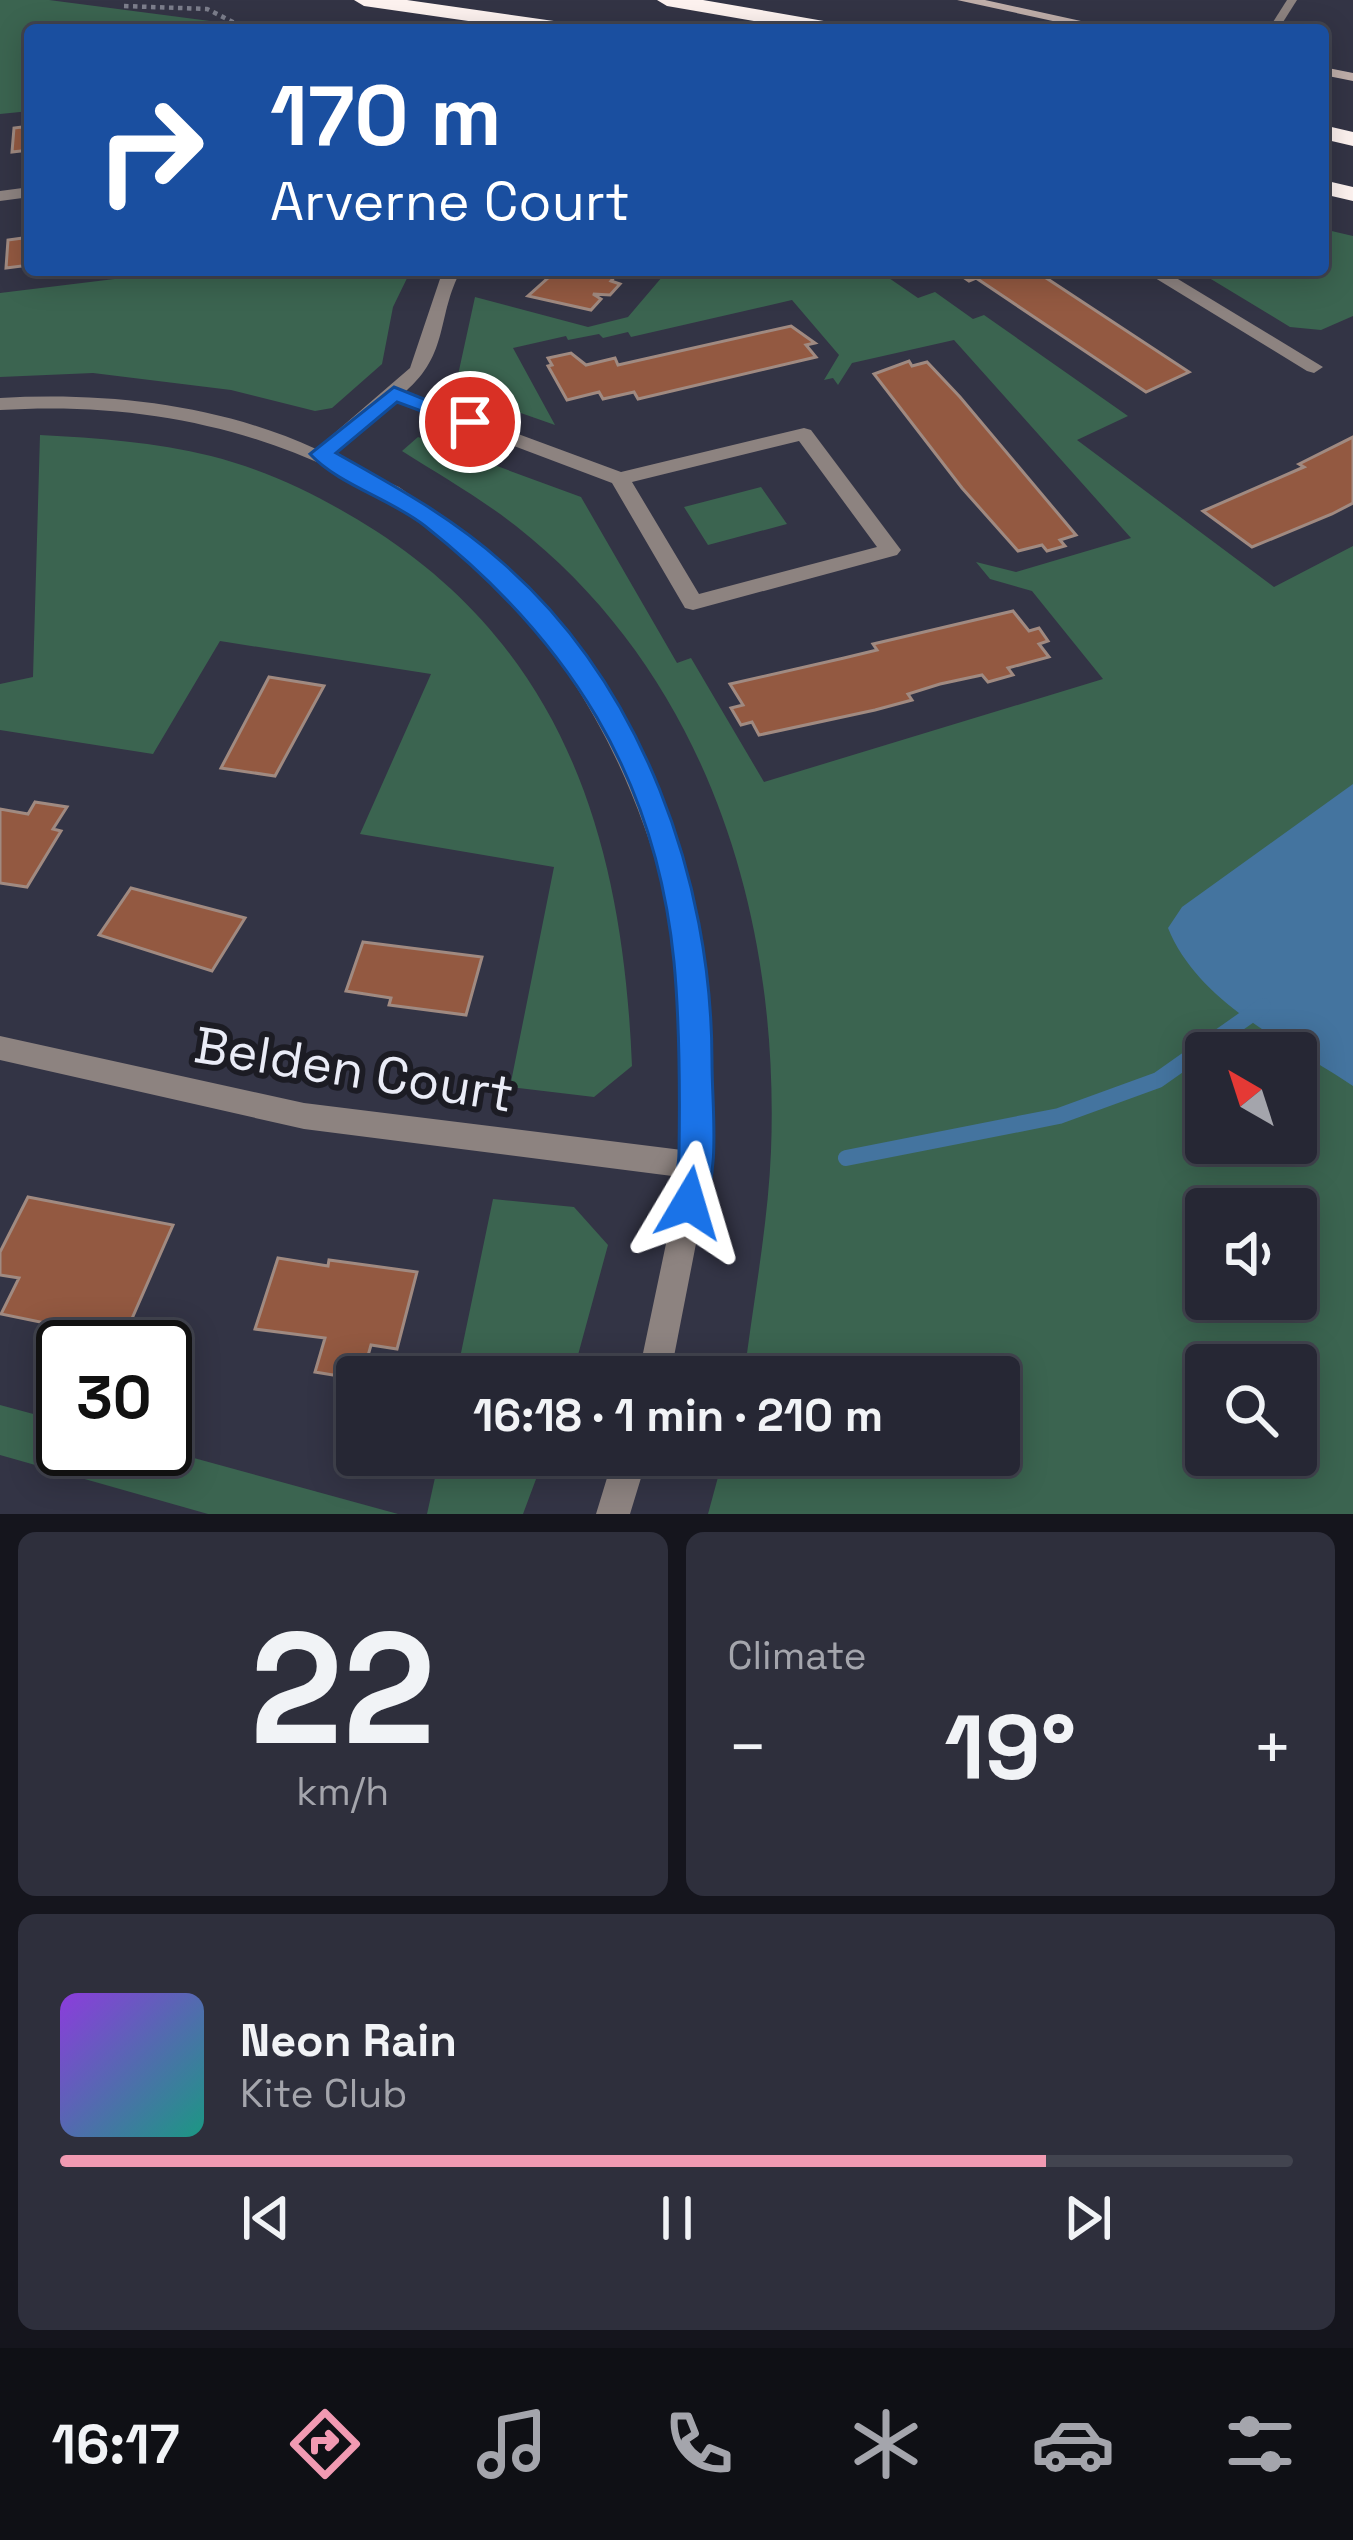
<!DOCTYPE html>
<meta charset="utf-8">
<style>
body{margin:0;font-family:"Space Grotesk",sans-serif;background:#2e2f3c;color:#f1f3f6;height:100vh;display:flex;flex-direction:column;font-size:45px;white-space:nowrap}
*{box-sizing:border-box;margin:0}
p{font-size:39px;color:#a4a5ac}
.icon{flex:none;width:66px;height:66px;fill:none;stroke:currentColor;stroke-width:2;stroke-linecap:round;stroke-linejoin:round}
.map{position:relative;height:1514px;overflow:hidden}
.details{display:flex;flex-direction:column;gap:18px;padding:18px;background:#15151d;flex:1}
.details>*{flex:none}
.guide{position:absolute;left:24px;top:24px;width:1305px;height:252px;border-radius:12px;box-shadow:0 6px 30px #0003,0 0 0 3px #42444f;background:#1a4fa0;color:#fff;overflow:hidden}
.needle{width:78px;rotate:321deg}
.controls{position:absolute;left:1185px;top:1032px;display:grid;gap:24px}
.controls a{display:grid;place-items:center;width:132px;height:132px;border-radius:12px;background:#262734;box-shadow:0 6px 30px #0003,0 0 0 3px #42444f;font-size:60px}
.speed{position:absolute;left:36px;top:1320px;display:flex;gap:24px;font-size:60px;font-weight:700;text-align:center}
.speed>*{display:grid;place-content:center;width:156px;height:156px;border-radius:50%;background:#262734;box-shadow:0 6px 30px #0003,0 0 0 3px #42444f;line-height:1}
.speed .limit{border:6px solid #111;border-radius:18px;background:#fff;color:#111}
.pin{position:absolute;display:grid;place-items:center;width:102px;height:102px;color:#fff;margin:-51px;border:6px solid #fff;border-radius:50%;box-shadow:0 3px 12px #0007}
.me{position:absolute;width:132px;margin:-66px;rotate:7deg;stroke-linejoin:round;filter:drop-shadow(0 0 9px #0008)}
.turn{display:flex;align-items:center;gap:42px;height:252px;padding:0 48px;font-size:54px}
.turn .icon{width:156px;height:156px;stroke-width:2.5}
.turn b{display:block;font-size:84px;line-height:102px}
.big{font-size:90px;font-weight:800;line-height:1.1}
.details .widget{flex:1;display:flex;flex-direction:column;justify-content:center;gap:18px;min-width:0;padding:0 42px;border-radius:18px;background:#2e2f3c}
.details .dial{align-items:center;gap:0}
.dial b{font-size:156px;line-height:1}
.song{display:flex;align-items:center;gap:36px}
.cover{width:144px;height:144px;border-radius:18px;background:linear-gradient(135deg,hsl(270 70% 55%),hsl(170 70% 35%))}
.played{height:12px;border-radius:6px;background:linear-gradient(90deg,#f19ab2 80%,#42444f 80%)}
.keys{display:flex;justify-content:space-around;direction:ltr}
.heat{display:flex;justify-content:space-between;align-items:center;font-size:66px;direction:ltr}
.details .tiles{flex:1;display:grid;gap:18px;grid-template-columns:1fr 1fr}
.widget:last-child{grid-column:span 2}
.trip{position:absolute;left:336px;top:1356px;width:684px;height:120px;border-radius:12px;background:#262734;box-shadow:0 6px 30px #0003,0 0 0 3px #42444f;font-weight:800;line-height:120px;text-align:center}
.tabs{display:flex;height:192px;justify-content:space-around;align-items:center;background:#0f1015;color:#a4a5ac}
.tabs .icon{width:84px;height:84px}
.tabs .current{color:#f19ab2}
.tabs b{font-size:54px;color:#f1f3f6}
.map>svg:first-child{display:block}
.green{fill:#3b6450;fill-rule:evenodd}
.water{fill:#44749f}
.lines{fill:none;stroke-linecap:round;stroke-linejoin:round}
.stream{stroke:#44749f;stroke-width:16}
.building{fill:#935941;stroke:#a08a81;stroke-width:3}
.path{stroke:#7c7e8c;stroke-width:4.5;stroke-dasharray:4.5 4.5;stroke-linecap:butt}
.service{fill:#8d8380;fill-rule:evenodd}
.minor{fill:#8d8380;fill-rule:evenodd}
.secondary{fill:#bfaea9;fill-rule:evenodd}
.motorway{fill:#fdf2ef;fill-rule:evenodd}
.route{fill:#1a73e8;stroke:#114b97;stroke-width:3}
.labels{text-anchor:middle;stroke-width:12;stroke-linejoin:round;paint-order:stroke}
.near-street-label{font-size:51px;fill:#eaecf7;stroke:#1c1c24}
</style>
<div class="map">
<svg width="1353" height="1514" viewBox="0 0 1353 1514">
<rect width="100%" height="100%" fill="#333445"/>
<path class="green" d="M0 0H49L280 30H30V111L0 114Z
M1323 229 1353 236V316L1321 330 1290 327 1196 270H1323Z
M188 270H411L393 307 382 364 332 408 315 411 231 390 93 373 0 377V293Z
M668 270H889L886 276 918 298 935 292 973 319 984 315 1128 416 1077 440 1274 587 1353 546V1514H708L724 1455H999V1377H744C753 1302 768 1226 771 1151 780 916 707 676 516 526 480 498 440 475 402 451L418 437 581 497 677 663 691 658 764 782 1103 679 1032 591 990 579 976 562 1016 572 1131 538 954 340 852 363 838 385 833 378 824 380 839 355 792 300 631 337 628 332 603 338 599 334 568 340 566 336 513 348 555 425 469 395 458 375 475 297 588 327 628 317ZM1206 1053H1296V1143H1206ZM1206 1209H1296V1299H1206ZM1206 1365H1296V1455H1206Z
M40 435C97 438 155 442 211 456 270 471 326 499 376 531 569 656 623 848 632 1066L594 1097 510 1087 554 867 360 834 431 674 220 641 153 754 0 730V684L33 677Z
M761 487 787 524 708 545 684 507Z
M493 1199 574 1207 608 1245 572 1377H456Z
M0 1405 63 1422V1449H161L398 1514H208L0 1455Z
M440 1455H545L523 1514H427Z"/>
<path class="water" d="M1353 784V1086C1287 1042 1199 1004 1168 928L1182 907Z"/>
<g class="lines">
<path class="stream" d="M846 1158 1059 1116 1158 1080 1263 1006"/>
</g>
<path class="building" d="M30 126V150L12 152 14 128Z
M30 237V265L6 268 8 240Z
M557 270H620L611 281 620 284 610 295 593 294 601 299 591 310 528 296Z
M953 270H1034L1189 372 1146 392 976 278 969 281Z
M791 326 815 343 806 345 816 357 638 399 634 392 603 399 599 392 567 400 548 366 552 365 548 358 571 353 586 365 615 358 618 365Z
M909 361 912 366 927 362 960 397 1076 535 1060 540 1065 546 1047 551 1042 545 1018 551 962 488 874 374Z
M1353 437V503L1332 514 1252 547 1203 511 1304 467 1299 464Z
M1013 611 1029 631 1039 628 1048 641 1039 644 1049 657 1008 668 1013 675 988 682 982 675 940 684 908 694 912 700 875 710 759 735 752 722 741 725 731 708 743 705 730 684 844 658 877 650 873 644Z
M269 677 324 686 275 776 221 768Z
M35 802 67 807 53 829 61 831 27 887 0 883V809L28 814Z
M131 888 245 918 212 971 99 935Z
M363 942 482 957 466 1015 389 1005 391 998 346 991Z
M28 1197 173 1225 123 1339 1 1314 19 1278 0 1275V1252Z
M278 1258 328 1266 329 1260 417 1272 397 1349 371 1345 362 1377 357 1379 315 1372 325 1338 255 1329Z"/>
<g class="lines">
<path class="path" d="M124 6 207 9 249 30"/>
<path class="service" d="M1287 0H1297L1278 30H1268Z"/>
<path class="minor" d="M30 187V197L0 201V191Z
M443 270H461C436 317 450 353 405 392L621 472 804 428 811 430 901 550 897 555 693 610 685 608 612 483 395 401 332 456 399 487 490 552 565 631 627 728 671 829 699 937 712 1049 709 1177 670 1377H638L680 1177 304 1129 0 1060V1036L304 1103 682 1150C684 1041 682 929 644 826 542 542 299 391 0 410V398C106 392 218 404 316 449L410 368ZM799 441 877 547 699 594 632 482Z
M1142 270H1163L1323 367 1314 373 1307 371Z
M614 1455H648L630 1514H596Z"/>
<path class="secondary" d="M957 0H985L1122 30H1094Z
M1323 67 1353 73V81L1323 75Z"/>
<path class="motorway" d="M354 0H407L575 24 585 30H531L364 6Z
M657 0H703L841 24 851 30H805L667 6Z
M1323 125 1353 132V146L1323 139Z
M1323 180 1353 187V201L1323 194Z"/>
</g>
<path class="route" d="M394 387 481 422 470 429 397 402 336 453C395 486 453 518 503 563 642 685 712 879 712 1061 712 1110 721 1169 701 1215L689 1219 677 1215C668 1195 679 1174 679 1153 680 1088 680 1026 674 962 656 777 569 640 425 526 391 499 339 485 310 454Z"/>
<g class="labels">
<g class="near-street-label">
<text transform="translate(354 1069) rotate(9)" y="18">Belden Court</text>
</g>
</g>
</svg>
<div class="controls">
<a><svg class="needle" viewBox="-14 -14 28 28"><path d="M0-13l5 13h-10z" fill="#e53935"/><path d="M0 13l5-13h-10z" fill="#a4a5ac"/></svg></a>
<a><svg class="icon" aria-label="sound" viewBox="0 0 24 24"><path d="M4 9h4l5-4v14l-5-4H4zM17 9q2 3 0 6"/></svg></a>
<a><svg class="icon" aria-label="search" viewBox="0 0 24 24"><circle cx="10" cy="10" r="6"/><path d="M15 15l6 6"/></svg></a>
</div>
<div class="speed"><div class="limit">30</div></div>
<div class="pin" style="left:470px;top:422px;background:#d93025"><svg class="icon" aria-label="arrive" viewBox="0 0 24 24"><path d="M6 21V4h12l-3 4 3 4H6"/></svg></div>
<svg class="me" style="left:689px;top:1203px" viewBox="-20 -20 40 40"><path d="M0-17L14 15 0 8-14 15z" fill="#1a73e8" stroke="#fff" stroke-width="4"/></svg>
<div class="trip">16:18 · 1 min · 210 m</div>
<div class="guide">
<div class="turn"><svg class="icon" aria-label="right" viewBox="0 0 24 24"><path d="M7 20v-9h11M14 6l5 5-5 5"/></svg><div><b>170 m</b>Arverne Court</div></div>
</div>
</div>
<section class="details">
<div class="tiles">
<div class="widget dial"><b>22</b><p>km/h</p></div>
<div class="widget"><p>Climate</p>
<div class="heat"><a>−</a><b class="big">19°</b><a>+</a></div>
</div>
<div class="widget">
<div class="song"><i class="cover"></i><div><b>Neon Rain</b><p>Kite Club</p></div></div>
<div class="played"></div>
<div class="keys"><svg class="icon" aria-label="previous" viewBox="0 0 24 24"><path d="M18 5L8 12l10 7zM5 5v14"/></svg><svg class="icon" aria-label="pause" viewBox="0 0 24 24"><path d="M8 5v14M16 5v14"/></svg><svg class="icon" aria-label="next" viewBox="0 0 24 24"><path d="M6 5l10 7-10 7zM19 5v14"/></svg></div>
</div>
</div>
</section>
<nav class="tabs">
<b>16:17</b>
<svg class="icon current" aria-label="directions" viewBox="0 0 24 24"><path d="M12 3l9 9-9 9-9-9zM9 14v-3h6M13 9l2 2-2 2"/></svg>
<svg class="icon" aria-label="music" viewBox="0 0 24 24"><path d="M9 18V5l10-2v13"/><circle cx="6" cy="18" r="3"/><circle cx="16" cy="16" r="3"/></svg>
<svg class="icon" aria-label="phone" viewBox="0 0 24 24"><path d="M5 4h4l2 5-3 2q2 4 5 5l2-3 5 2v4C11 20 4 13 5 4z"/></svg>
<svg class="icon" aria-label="climate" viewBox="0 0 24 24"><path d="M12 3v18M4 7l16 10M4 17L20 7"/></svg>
<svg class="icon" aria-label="car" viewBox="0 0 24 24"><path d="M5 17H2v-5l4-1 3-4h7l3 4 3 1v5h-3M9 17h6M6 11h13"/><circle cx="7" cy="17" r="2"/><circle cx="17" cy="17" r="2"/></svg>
<svg class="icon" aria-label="filters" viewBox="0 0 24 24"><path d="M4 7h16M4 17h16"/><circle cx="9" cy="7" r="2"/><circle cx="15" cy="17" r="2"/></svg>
</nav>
